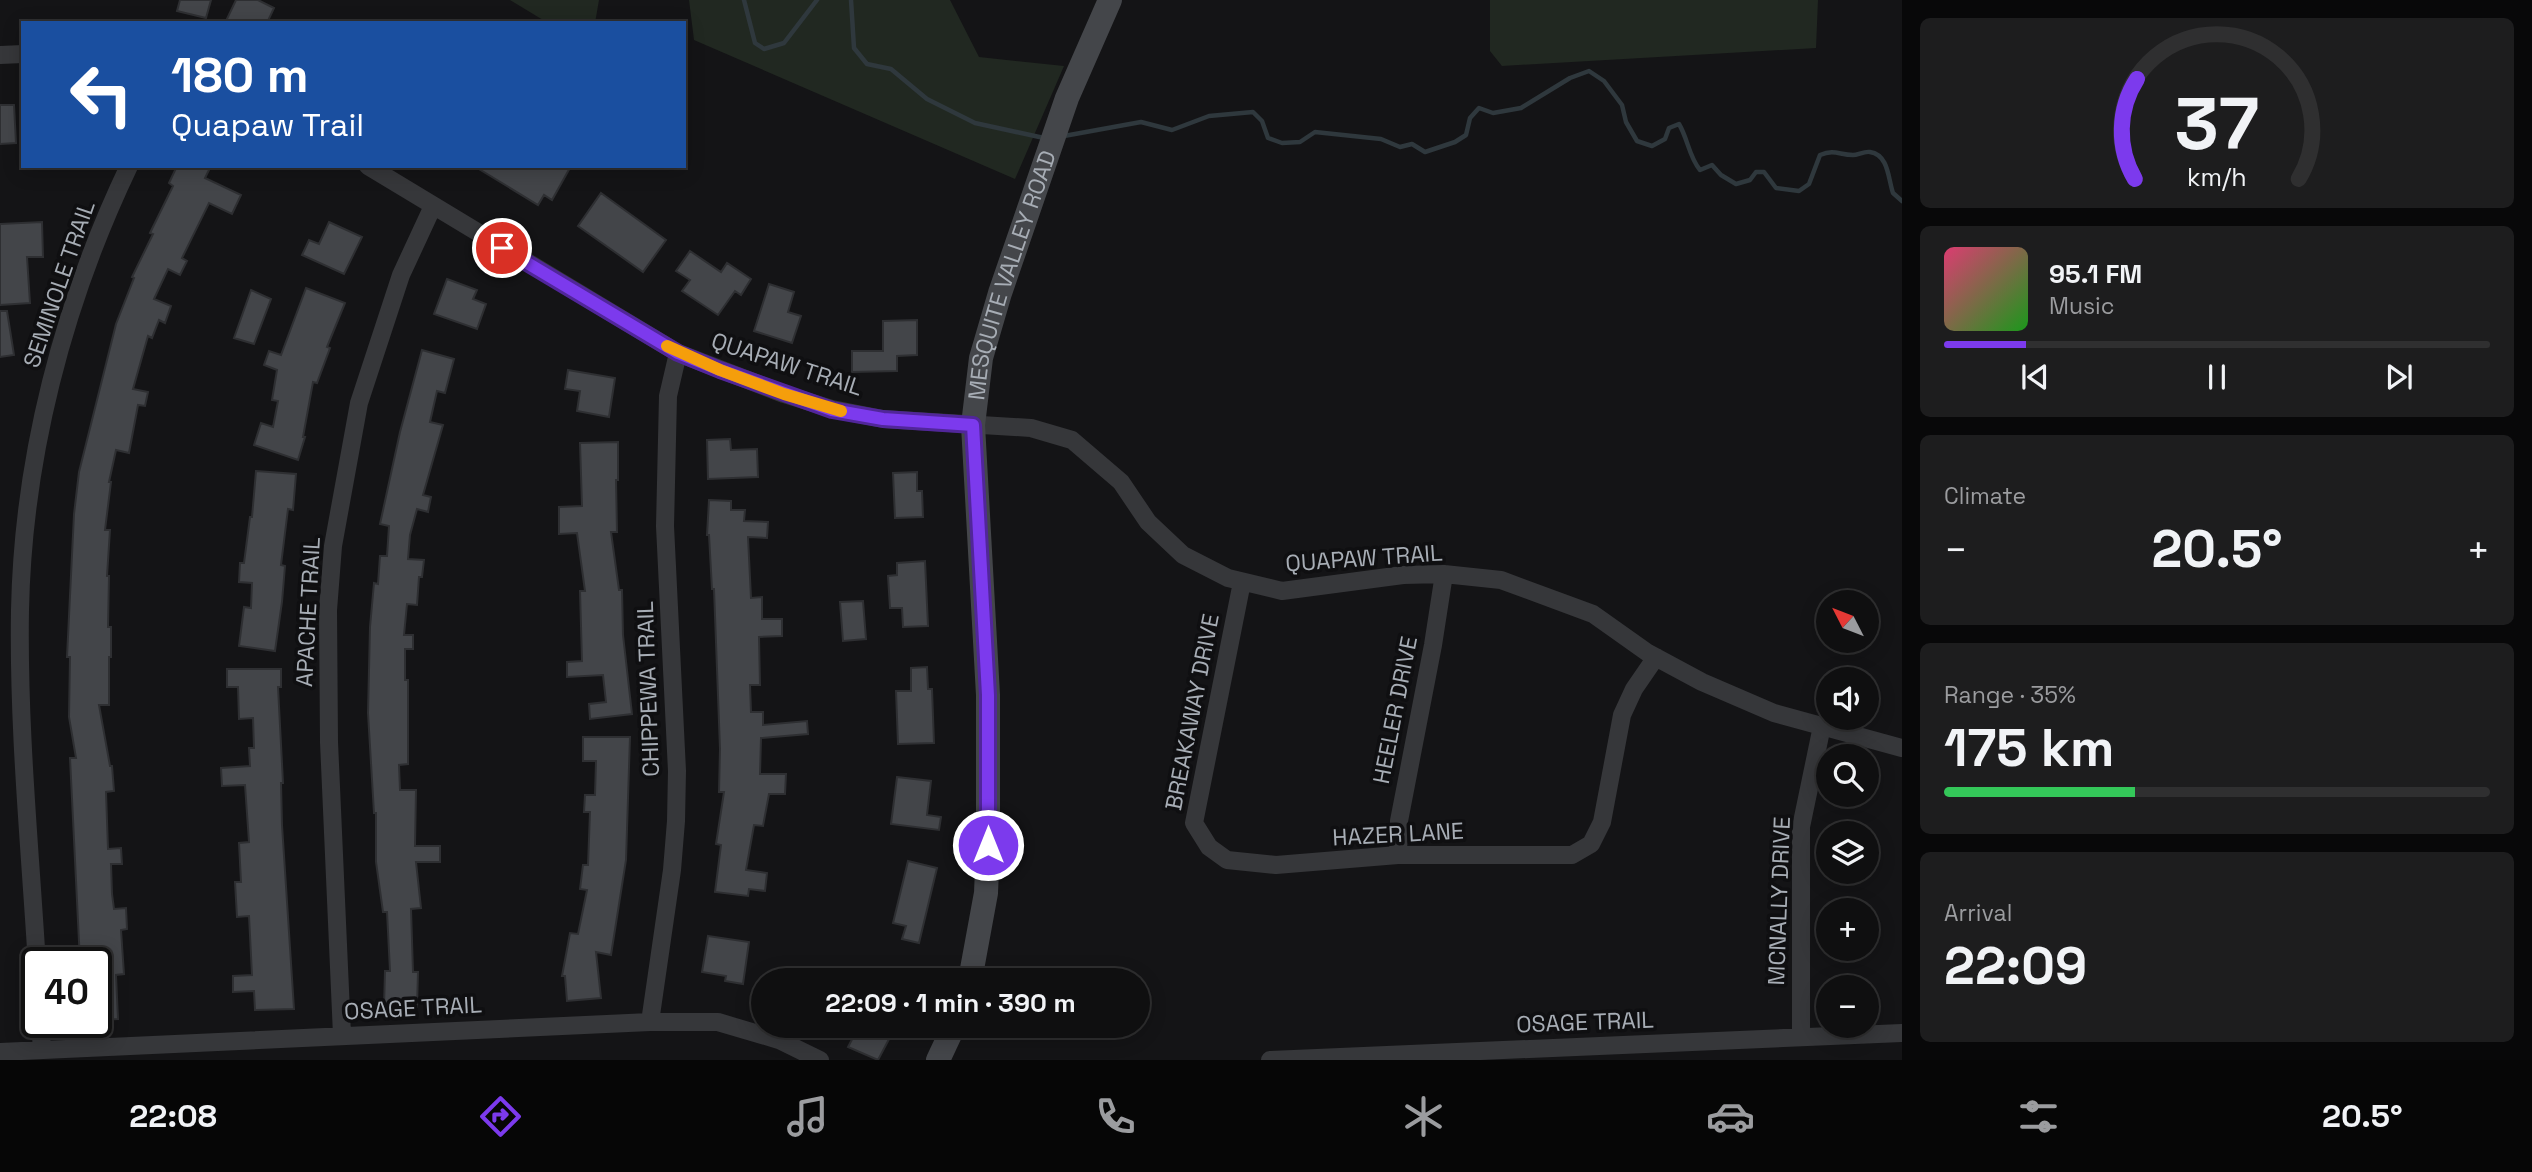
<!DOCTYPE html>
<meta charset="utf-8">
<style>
body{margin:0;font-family:"Space Grotesk",sans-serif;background:#1d1d1e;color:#f1f3f6;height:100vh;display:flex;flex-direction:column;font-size:26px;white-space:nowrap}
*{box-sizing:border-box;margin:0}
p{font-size:23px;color:#9b9c9f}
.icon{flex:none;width:38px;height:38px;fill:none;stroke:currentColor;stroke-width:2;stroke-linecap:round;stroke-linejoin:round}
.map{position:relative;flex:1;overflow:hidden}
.side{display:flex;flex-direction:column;gap:18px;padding:18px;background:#080809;width:630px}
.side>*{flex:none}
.guide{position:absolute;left:21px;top:21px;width:665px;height:147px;border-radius:0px;box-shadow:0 4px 18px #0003,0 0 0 2px #2f2f30;background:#1a4fa0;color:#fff;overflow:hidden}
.needle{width:46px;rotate:312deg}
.tools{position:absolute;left:1816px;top:590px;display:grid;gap:14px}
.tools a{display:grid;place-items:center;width:63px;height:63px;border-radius:50%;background:#0f0f10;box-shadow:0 4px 18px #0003,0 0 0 2px #2f2f30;font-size:35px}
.speed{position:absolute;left:21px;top:947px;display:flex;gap:14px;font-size:35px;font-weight:700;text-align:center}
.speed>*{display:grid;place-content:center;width:91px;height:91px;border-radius:50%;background:#0f0f10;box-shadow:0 4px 18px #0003,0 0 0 2px #2f2f30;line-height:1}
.speed .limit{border:4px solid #111;border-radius:10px;background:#fff;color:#111}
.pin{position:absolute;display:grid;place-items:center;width:60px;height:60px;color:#fff;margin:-30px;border:4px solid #fff;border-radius:50%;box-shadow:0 2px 7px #0007}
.me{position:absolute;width:77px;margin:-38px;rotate:0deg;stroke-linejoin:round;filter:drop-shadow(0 0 5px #0008)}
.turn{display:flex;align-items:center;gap:24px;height:147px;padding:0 35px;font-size:32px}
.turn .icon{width:91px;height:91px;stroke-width:2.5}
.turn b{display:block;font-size:49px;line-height:60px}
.big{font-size:52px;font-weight:800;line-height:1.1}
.side .tile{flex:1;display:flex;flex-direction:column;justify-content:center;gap:10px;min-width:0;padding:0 24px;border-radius:10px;background:#1d1d1e}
.side .dial{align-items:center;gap:0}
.dial svg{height:182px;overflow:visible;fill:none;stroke:#2f2f30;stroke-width:7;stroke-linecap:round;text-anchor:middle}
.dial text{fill:#f1f3f6;stroke:none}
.song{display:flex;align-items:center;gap:21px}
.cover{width:84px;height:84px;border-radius:10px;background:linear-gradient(135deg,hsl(340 70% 55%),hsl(120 70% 35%))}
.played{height:7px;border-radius:4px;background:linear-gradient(90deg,#7c3aed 15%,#2f2f30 15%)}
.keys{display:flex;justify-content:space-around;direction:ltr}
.heat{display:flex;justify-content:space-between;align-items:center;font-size:38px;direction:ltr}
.charge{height:10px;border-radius:5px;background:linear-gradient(90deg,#34c759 35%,#2f2f30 0)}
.trip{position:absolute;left:751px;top:968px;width:399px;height:70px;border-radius:35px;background:#0f0f10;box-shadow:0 4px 18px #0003,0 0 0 2px #2f2f30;font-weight:800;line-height:70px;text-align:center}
.menu{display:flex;height:112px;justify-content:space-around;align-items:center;background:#060606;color:#9b9c9f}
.menu .icon{width:49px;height:49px}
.menu .active{color:#7c3aed}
.menu b{font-size:32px;color:#f1f3f6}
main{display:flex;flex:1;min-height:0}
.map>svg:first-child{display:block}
.green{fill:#212821}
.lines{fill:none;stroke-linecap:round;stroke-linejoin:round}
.stream{stroke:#2f383d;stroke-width:4.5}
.building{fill:#434549;stroke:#2e2f32;stroke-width:2}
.street{stroke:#36373a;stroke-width:18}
.secondary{stroke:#44464a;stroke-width:24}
.route-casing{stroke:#51269a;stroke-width:18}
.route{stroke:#7c3aed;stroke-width:12}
.slow{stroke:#f59e0b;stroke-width:12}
.labels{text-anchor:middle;stroke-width:7;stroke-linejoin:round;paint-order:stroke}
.street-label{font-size:23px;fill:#a7adb5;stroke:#0f0f11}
</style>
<main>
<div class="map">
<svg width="1902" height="1060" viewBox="0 0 1902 1060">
<rect width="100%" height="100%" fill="#141416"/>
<path class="green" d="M510 0H599L595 23H548Z
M689 0H950L979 57 1064 66 1015 179 694 40Z
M1490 0H1818L1816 48 1502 66 1490 51Z"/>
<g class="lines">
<path class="stream" d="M744 0 755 43 764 49 784 43 817 0
M851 0 854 48 867 64 891 69 927 99 975 123 1044 138
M1064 136 1141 122 1172 130 1209 116 1253 112 1262 121 1268 138 1282 143 1300 142 1315 132 1381 139 1400 147 1412 144 1425 152 1455 142 1466 135 1470 118 1479 108 1493 113 1521 108 1570 78 1589 71 1604 81 1622 105 1626 122 1637 141 1652 146 1665 139 1669 128 1679 124C1688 139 1689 157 1700 170L1712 165 1721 175 1736 184 1750 180 1756 172H1764L1776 188 1799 191 1809 184 1820 155C1835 149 1839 155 1853 155 1858 155 1864 151 1870 152 1889 155 1888 179 1893 193L1902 201"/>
</g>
<path class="building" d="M180 0H211L206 18 177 11Z
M236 0H258L274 8 267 23H225Z
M0 105H14L16 143 0 144Z
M177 166H211L205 178 241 195 232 214 209 203 182 258 187 261 180 275 168 269 154 299 171 306 165 323 159 320 152 338 148 336 133 389 148 392 145 406 138 405 129 453 116 450 109 482H111L105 530H110L107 576H109L108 627H111V657H109V705H99L110 766H112L114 791 106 792 108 849 121 848 122 864H111L112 894 114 909 126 908 127 929 121 930 124 974 116 975 118 1019 96 1020V962H80L70 758H76L69 717 70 657H67L74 514 79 472 116 324 134 278 132 277 153 234 150 233 173 186 169 183Z
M474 166H571L552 200 544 195 538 205Z
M601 193 666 240 643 272 578 226Z
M42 222 43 257H27L30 303 0 305V224Z
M329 222 362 237 344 274 302 255 309 240 319 244Z
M690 251 721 272 727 263 751 279 741 295 735 291 718 315 682 291 690 280 676 271Z
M447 279 477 290 473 299 486 304 477 329 434 314Z
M769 284 794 292 788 312 801 316 792 343 754 331Z
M306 288 345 303 327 347 330 348 317 383 313 382 303 437H305L298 460 254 445 261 423 273 427 278 401 272 400 277 370 264 365 269 351 281 355Z
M251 290 271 299 254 344 234 338Z
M0 311H7L14 355 0 357Z
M917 320V355L897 356V371L852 372V351H883V321Z
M422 350 454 359 445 393 437 391 430 422 443 425 423 495 431 497 428 512 417 509 410 535 408 559 424 560 422 577H419L417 605 407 604 404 635H413V649H405V680H408V764L399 765 400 790H416L415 846H440V862H416L421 908 411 909 413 972H418L417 1007H384L385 971H390L387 912H383L376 862V813H374L368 713 370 627 374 583 378 584 380 556H387L389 526 380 524 400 432Z
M568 370 615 378 609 417 577 411 580 391 565 389Z
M730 439 731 450 757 449 758 477 708 479 707 440Z
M618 442V480H616L617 532H611L619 590H622L623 635 632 714 590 719 589 704 606 702 603 675 567 677V662L582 661 580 591H585L577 533 559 534V507L582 506 580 443Z
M256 471 296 474 293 510 288 509 281 565 285 566 282 602 275 651 239 646 244 607 251 608 252 583 239 582 240 563H244L250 517H252Z
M917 472V491H922L923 517 895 518 893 473Z
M709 500 731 501V510H745L744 521 768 522 767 538 748 537 751 598 762 597V619H782V636L759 637 760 685H750L751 712H763V725L807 721 808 734 761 738 760 774H786L785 794H769L763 826 754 825 746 870 767 873 765 891 749 889 748 896 715 892 721 845 716 844 724 792H719L720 749 714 589H712L709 535H707Z
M925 561 928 626 903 627 902 608H890L888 576 897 575V563Z
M863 601 866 639 843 641 840 602Z
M927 667 928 689H932L934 743 898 744 896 691H911V668Z
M227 669H281V687H278L283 783H281L282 825 294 1009 255 1010 254 991 233 992V976L252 975 249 916 237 917 235 882H241L239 843 249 842 245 785 222 786 221 768 250 766 249 748H254L253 718 239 719 238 687H227Z
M583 737H630L626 860 611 955 596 952 601 998 567 1001 565 976H562L570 933 578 934 587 890 580 889 583 865H588L590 812H584L585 795H595L596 761H583Z
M897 777 931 781 927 815 941 817 939 830 891 824Z
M908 861 937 868 919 943 902 939 906 926 893 923Z
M708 936 749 942 743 984 725 981 726 976 702 972Z
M859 1026H896L878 1060 848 1047Z"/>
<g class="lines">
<path class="street" d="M0 55 23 54
M368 166 678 353 784 394 832 409 883 419 1031 428 1072 440 1121 482 1148 522 1183 555 1228 578 1282 591 1403 575 1444 574 1501 580 1593 614 1648 653 1702 682 1774 713 1902 748
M1242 582 1194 823 1209 847 1227 860 1276 865 1398 855H1572L1591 844 1602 822 1622 715 1634 689 1656 657
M1398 855 1399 821 1433 645 1444 574
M37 965C30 847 18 728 20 610 23 458 63 304 129 166
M40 1022 42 1050
M650 1022 672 870 676 821 677 771 665 526 668 396 678 353
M342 1035 329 742 328 610 333 546 359 403 401 275 433 206
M1801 1037V827L1822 726
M0 1052 650 1022H718L779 1040 820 1060
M1270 1060 1902 1033"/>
<g class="secondary">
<path id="s1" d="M970 980 986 893 988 845V695L973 425 981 358 1000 293 1067 98 1110 0"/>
<path d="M938 1060 954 1026"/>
</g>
</g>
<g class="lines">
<g class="route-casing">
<path id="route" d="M502 248 678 353 720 370 832 410 883 419 973 425 988 695V845"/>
</g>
<use href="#route" class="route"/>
<path class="slow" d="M667 346 720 370 784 394 841 411"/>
</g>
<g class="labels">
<g class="street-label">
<text dy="8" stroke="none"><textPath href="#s1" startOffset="712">MESQUITE VALLEY ROAD</textPath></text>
<text transform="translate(59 284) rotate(-71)" y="8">SEMINOLE TRAIL</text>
<text transform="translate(787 364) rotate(18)" y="8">QUAPAW TRAIL</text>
<text transform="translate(1364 558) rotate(-4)" y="8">QUAPAW TRAIL</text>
<text transform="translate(308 612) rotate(-87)" y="8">APACHE TRAIL</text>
<text transform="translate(648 689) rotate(-92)" y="8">CHIPPEWA TRAIL</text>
<text transform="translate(1395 710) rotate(-79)" y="8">HEELER DRIVE</text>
<text transform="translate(1192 712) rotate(-79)" y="8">BREAKAWAY DRIVE</text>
<text transform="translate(1398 834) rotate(-3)" y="8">HAZER LANE</text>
<text transform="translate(1779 901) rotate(-88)" y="8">MCNALLY DRIVE</text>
<text transform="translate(413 1008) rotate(-3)" y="8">OSAGE TRAIL</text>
<text transform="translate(1585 1022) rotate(-2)" y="8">OSAGE TRAIL</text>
</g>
</g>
</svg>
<div class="tools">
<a><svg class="needle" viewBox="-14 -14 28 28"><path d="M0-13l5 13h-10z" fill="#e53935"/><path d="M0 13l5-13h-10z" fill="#9b9c9f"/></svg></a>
<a><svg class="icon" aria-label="sound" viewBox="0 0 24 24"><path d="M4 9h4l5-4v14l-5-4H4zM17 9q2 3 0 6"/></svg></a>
<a><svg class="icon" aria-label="search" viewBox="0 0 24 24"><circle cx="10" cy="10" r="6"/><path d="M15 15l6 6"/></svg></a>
<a><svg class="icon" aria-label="layers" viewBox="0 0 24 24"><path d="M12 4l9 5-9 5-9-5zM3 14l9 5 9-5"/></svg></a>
<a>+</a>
<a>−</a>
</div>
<div class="speed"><div class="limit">40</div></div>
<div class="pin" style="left:502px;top:248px;background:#d93025"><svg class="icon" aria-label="arrive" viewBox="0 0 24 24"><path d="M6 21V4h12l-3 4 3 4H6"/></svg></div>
<svg class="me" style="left:988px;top:845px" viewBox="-20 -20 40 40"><circle r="17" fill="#7c3aed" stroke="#fff" stroke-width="3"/><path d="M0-11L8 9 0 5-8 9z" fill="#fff"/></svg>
<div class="trip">22:09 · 1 min · 390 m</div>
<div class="guide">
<div class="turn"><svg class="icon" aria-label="left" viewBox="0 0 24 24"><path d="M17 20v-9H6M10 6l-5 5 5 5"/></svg><div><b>180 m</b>Quapaw Trail</div></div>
</div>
</div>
<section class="side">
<div class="tile dial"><svg viewBox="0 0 100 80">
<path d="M14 69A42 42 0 1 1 86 69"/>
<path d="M14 69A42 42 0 0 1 15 25" stroke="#7c3aed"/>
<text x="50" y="56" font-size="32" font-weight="700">37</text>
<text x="50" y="72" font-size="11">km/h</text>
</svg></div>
<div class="tile">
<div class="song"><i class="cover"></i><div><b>95.1 FM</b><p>Music</p></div></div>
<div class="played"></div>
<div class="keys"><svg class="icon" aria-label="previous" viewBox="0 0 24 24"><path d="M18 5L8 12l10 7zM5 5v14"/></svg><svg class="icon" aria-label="pause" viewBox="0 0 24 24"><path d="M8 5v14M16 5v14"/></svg><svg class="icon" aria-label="next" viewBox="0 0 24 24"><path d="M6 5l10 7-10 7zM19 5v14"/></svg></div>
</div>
<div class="tile"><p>Climate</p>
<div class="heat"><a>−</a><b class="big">20.5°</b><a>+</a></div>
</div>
<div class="tile"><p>Range · 35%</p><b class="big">175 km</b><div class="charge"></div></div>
<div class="tile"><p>Arrival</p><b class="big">22:09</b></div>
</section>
</main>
<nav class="menu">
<b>22:08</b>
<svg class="icon active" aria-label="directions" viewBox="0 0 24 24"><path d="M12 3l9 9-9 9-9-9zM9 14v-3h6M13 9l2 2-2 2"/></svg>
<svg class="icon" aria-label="music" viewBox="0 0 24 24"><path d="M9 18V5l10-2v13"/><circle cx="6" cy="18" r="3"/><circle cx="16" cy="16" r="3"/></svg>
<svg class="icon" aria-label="phone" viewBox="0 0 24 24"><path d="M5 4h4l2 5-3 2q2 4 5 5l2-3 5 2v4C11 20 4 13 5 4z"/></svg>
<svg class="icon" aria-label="climate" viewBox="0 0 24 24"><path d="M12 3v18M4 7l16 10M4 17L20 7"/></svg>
<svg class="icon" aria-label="car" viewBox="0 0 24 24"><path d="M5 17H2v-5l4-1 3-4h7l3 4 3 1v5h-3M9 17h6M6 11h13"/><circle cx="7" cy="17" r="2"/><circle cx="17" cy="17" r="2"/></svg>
<svg class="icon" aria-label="filters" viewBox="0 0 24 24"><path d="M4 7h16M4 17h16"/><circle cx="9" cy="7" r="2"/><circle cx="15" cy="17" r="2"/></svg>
<b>20.5°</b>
</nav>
